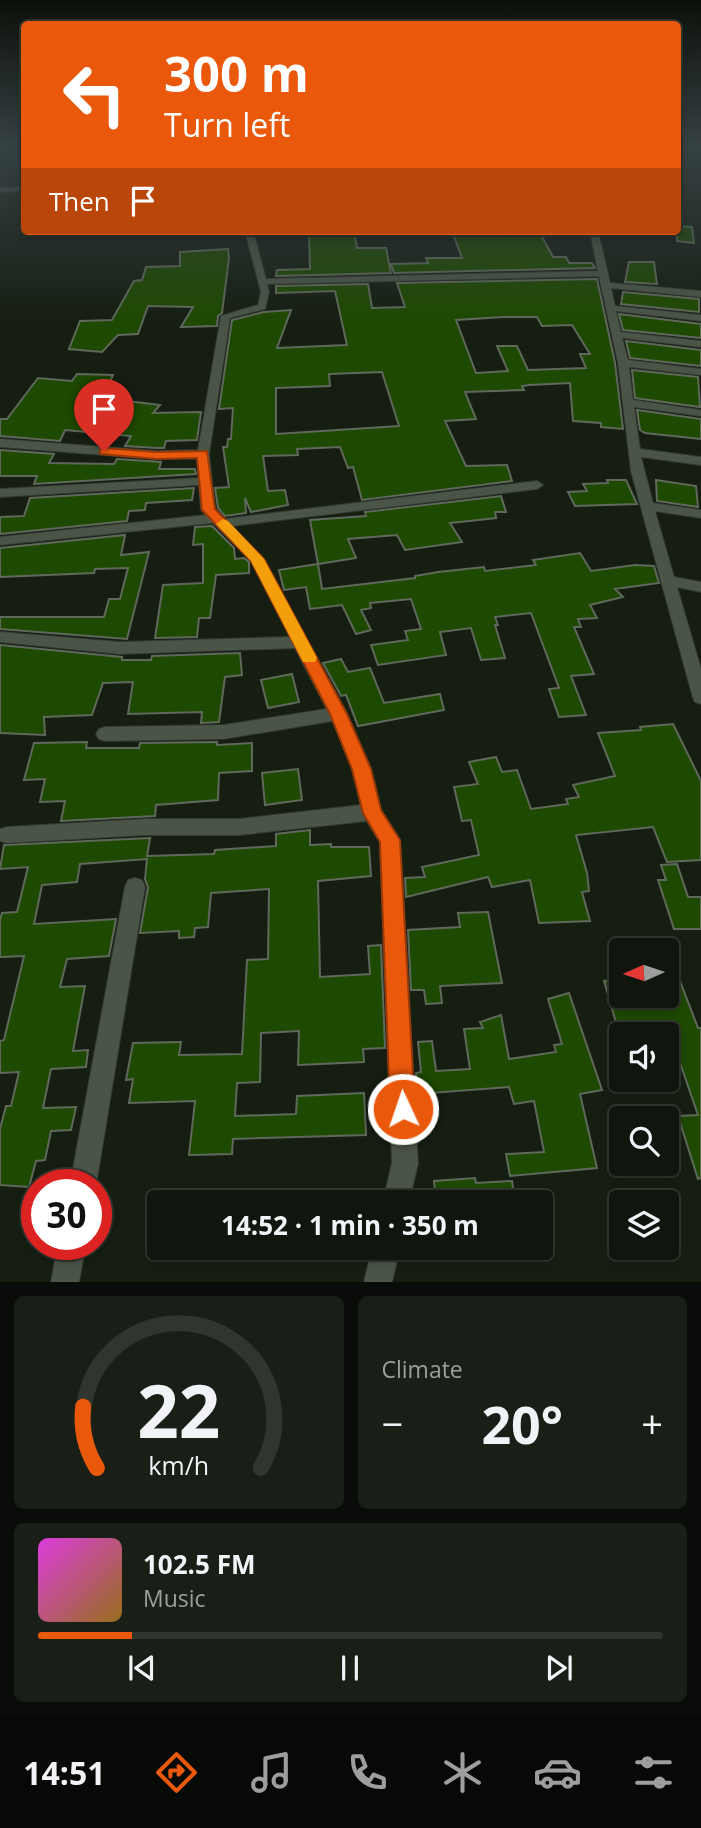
<!DOCTYPE html>
<meta charset="utf-8">
<style>
body{margin:0;font-family:"Open Sans",sans-serif;background:#191f17;color:#f1f3f6;height:100vh;display:flex;flex-direction:column;font-size:26px;white-space:nowrap}
*{box-sizing:border-box;margin:0}
p{font-size:23px;color:#9c9f9e}
.icon{flex:none;width:38px;height:38px;fill:none;stroke:currentColor;stroke-width:2;stroke-linecap:round;stroke-linejoin:round}
.map{position:relative;height:1282px;overflow:hidden}
.drawer{display:flex;flex-direction:column;gap:14px;padding:14px;background:#090c08;flex:1}
.drawer>*{flex:none}
.hud{position:absolute;left:21px;top:21px;width:660px;height:214px;border-radius:7px;box-shadow:0 4px 10px #0003,0 0 0 2px #30352e;background:#ea580c;color:#fff;overflow:hidden}
.needle{width:46px;rotate:267deg}
.tools{position:absolute;left:609px;top:938px;display:grid;gap:14px}
.tools a{display:grid;place-items:center;width:70px;height:70px;border-radius:7px;background:#10160e;box-shadow:0 4px 10px #0003,0 0 0 2px #30352e;font-size:35px}
.speed{position:absolute;left:21px;top:1169px;display:flex;gap:14px;font-size:35px;font-weight:700;text-align:center}
.speed>*{display:grid;place-content:center;width:91px;height:91px;border-radius:50%;background:#10160e;box-shadow:0 4px 10px #0003,0 0 0 2px #30352e;line-height:1}
.speed .limit{border:10px solid #d22;background:#fff;color:#111}
.pin{position:absolute;display:grid;place-items:center;width:60px;height:60px;color:#fff;margin:-72px -30px;border-radius:50% 50% 50% 0;rotate:-45deg;box-shadow:0 0 7px #0007}
.pin .icon{rotate:45deg}
.me{position:absolute;width:77px;margin:-38px;rotate:357deg;stroke-linejoin:round;filter:drop-shadow(0 0 5px #0008)}
.turn{display:flex;align-items:center;gap:24px;height:147px;padding:0 28px;font-size:32px}
.turn .icon{width:91px;height:91px;stroke-width:2.5}
.turn b{display:block;font-size:49px;line-height:60px}
.then{display:flex;align-items:center;height:66px;padding:0 28px;background:#0003;gap:14px;font-size:26px}
.big{font-size:52px;font-weight:700;line-height:1.1}
.drawer .tile{flex:1;display:flex;flex-direction:column;justify-content:center;gap:10px;min-width:0;padding:0 24px;border-radius:10px;background:#191f17}
.drawer .dial{align-items:center;gap:0}
.dial svg{height:182px;overflow:visible;fill:none;stroke:#30352e;stroke-width:7;stroke-linecap:round;text-anchor:middle}
.dial text{fill:#f1f3f6;stroke:none}
.song{display:flex;align-items:center;gap:21px}
.cover{width:84px;height:84px;border-radius:10px;background:linear-gradient(135deg,hsl(300 70% 55%),hsl(40 70% 35%))}
.played{height:7px;border-radius:4px;background:linear-gradient(90deg,#ea580c 15%,#30352e 15%)}
.keys{display:flex;justify-content:space-around;direction:ltr}
.heat{display:flex;justify-content:space-between;align-items:center;font-size:38px;direction:ltr}
.drawer .tiles{flex:1;display:grid;gap:14px;grid-template-columns:1fr 1fr}
.tile:last-child{grid-column:span 2}
.trip{position:absolute;left:147px;top:1190px;width:406px;height:70px;border-radius:7px;background:#10160e;box-shadow:0 4px 10px #0003,0 0 0 2px #30352e;font-weight:700;line-height:70px;text-align:center}
.dock{display:flex;height:112px;justify-content:space-around;align-items:center;background:#060906;color:#9c9f9e}
.dock .icon{width:49px;height:49px}
.dock .active{color:#ea580c}
.dock b{font-size:32px;color:#f1f3f6}
.map>svg:first-child{display:block}
.building{fill:#1e4900;stroke:#5f695b;stroke-width:2;fill-rule:evenodd}
.lines{fill:none;stroke-linecap:round;stroke-linejoin:round}
.street-casing{stroke:#323831;stroke-width:2}
.street{fill:#4b5547;fill-rule:evenodd}
.route{fill:#ea580c;stroke:#983908;stroke-width:2}
.slow{fill:#f59e0b}
</style>
<div class="map">
<svg width="701" height="1282" viewBox="0 0 701 1282">
<rect width="100%" height="100%" fill="#161e12"/>
<path class="building" d="M677 226 692 227 694 243 677 241Z
M309 231H354L357 248H386L391 273 276 276 277 270 310 269Z
M452 231H539L553 257H566L569 263H592L595 268 394 273 391 264 428 263 426 258H462Z
M228 249 229 258 222 313 218 316 217 326 181 327 193 307 148 306 138 334 118 335 102 352 69 349 80 321 112 320 134 281 142 280 146 267 180 266V252Z
M629 262H654L657 284 625 282Z
M597 279 615 363 623 429 601 427V423L573 421 570 383 529 385 522 386 524 390 465 392 476 419 445 421 466 466 507 465 512 481 362 500 353 467 348 468 340 447 297 449 298 455 263 456 268 491 285 490 288 505 251 512 245 498 246 513 225 516 218 508 215 488 229 487 223 447H227L228 439H231L233 408 219 409 232 320 264 312 291 310 277 348 347 345 335 291 276 293V286L368 284 372 308 405 307 397 283ZM503 317H537L542 326 572 325 590 354H580L586 368 528 370 517 346H497L508 371 476 373 456 320ZM382 372 399 426 276 434V388L330 386 329 374Z
M623 292 699 299V312L621 304Z
M619 314 701 324V338L623 330Z
M626 341 701 350V366L630 358Z
M632 370 698 377 700 407 635 398Z
M77 374 113 375 106 390 126 392 119 400 160 405 153 413 201 412 197 440 166 441 164 448H157L125 446 131 436 65 430 60 441 0 436V419H7L38 378 72 381Z
M637 410 701 419V439L645 433 640 430Z
M0 450 54 454 49 463 114 464 117 459 161 462 159 469H195L196 474 34 484 37 476H0Z
M607 480H626L637 504 575 506 568 492 587 491 583 484 608 483Z
M656 480 696 486 698 507 657 501Z
M194 488 192 500 146 503 145 510 129 511 127 521 0 534V517L24 516 30 498Z
M501 496 506 512H495L496 518 450 523 462 542 405 550 397 535 348 539 356 558 318 564 310 520 366 516 365 512Z
M212 526 234 548 235 559 244 558 249 562V573L216 575 210 618H199L197 637 155 638 163 585 203 583V544L193 545 195 527Z
M125 535 121 555 149 552 127 639 0 629V617H104L109 599H120L128 568 95 569 94 573 0 577V548Z
M580 553 591 571 635 565 654 566 659 583 615 589 623 597 590 605 597 618 578 619 581 627H574L594 674 571 676 586 715 559 717 549 689 559 688 531 613 495 617 498 625H495L505 658 481 660 471 628 440 632 446 655 378 665 371 645 408 640 405 631 421 629 411 599 370 603 371 608 361 610 371 630 356 634 342 605 310 609 306 587 284 590 279 570 318 564 322 589 415 578V576L438 572 484 567 485 571 536 565 533 560Z
M0 645 122 657V660H151L152 656 240 653 242 675 225 677 219 722 201 723 202 712 128 714 133 682 103 683 92 715 44 717 45 735 0 733Z
M341 659 348 672 370 668 384 703 440 694 444 710 358 726 346 695 341 696 323 663Z
M292 674 299 702 268 708 261 680Z
M673 724 701 781V860L667 862 653 827 576 835 587 873 589 891 582 892 590 921 539 923 530 880 492 887 488 877 406 897 405 878 425 877 422 867 479 855 471 820 462 821 454 787 478 784 469 762 496 757 502 772 517 770 531 809 568 804 566 799 579 797 573 785 615 776 598 733 641 730 640 727Z
M87 742 86 748H139L140 743 217 742V745L252 743V771L219 773 218 800 156 805 155 816 61 821 65 801 40 802 45 779 24 780 34 743Z
M298 769 302 800 265 805 262 773Z
M310 830V845L331 844V847H369L371 876 318 881 320 977 370 974 368 946 381 945 385 1048 363 1049 364 1062 298 1065 299 1031 261 1033 260 1082 237 1083 235 1116 296 1114 297 1096 364 1093 366 1135 233 1139 232 1154 189 1155 195 1101 129 1103 133 1079 126 1080 133 1043 181 1042 179 1055 242 1054 247 960 268 959 269 889 211 893 208 927 195 928 194 937 179 938V931L140 933 148 887 145 879 147 859 80 864 77 882 42 885 34 924 116 919 109 956 67 959 60 987 85 986 73 1051 88 1050 86 1067 51 1069 43 1108 76 1107 71 1130 51 1131 45 1160 36 1161 29 1187 0 1185V1129L6 1106H11L19 1072 0 1073V1041L4 1040 24 956 0 957V920L2 913 17 912 28 867 0 869 4 845 150 838 147 856 214 854 215 850 276 846V834Z
M677 864 688 897H701V929H674L658 880H666L661 865Z
M488 912 502 983 440 986 442 1003 426 1004 424 990H411L408 930 460 927 458 913Z
M621 980V996H667V982L680 981 698 1028H701V1178L698 1179 678 1116 698 1115 678 1057 667 1058V1034H642L638 1021 621 1023 617 1026 604 981Z
M569 993 602 1090 580 1094 597 1168 510 1176 506 1154 544 1152 534 1101 514 1104 509 1087 417 1094 416 1073 421 1072 418 1042 432 1041 436 1071 470 1069 464 1029 483 1028 480 1022 501 1015 509 1059 556 1052 554 1045 562 1044 548 999Z
M475 1178 476 1183 512 1181 515 1202H436L434 1181Z"/>
<g class="lines">
<g class="street-casing">
<path id="street" d="M24 187V191L0 192V188Z
M245 231H253L266 279 598 271 590 231H598L610 283 701 291V297L611 288 615 306 701 315V321L616 311 621 332 701 341V347L622 338 628 360 701 369V375L629 367 633 400 701 410V416L634 407 640 449 701 457V465L641 457 653 503 701 510V518L655 511 674 577 701 582V592L677 587 701 669V704L695 702 693 698 631 471 618 363 599 276 267 284 269 292 265 309 230 318 209 454 215 509 224 519 537 481 543 485 537 489 232 526 264 559 347 714 371 769 381 810 400 840 418 1163 409 1202H383L392 1163 380 842 367 821 239 835H145L7 843 0 841V829L7 827 145 819H239L361 805 353 769 333 721 223 739 105 741 99 739 96 734 99 729 105 727 223 725 327 709 295 648 120 654 0 642V632L120 642 290 637 251 561 213 523 0 545V537L206 515 201 510 199 485 0 497V489L199 478 197 458 157 459 0 447V439L157 451 198 450 221 316 258 305 261 292Z
M135 878 142 880 145 887 96 1185H70L125 887 128 880Z
M58 1244H86L79 1282H51Z
M372 1248H400L392 1282H364Z"/>
</g>
<use href="#street" class="street"/>
</g>
<linearGradient id="sky" x2="0" y2="1"><stop stop-color="#0c100a"/><stop offset="0.45" stop-color="#364144"/><stop offset="1" stop-color="#364144" stop-opacity="0"/></linearGradient>
<rect width="701" height="324" fill="url(#sky)"/>
<path class="route" d="M104 448 157 452 207 451 215 509 264 559 347 714 371 769 381 810 400 840 415 1109 412 1118 403 1122 394 1118 390 1109 380 842 363 813 352 769 330 714 251 561 202 510 197 458 157 459 100 454V449Z"/>
<path class="slow" d="M223 519 228 521 264 559 317 658 315 662H303L251 561 216 524Z"/>
</svg>
<div class="tools">
<a><svg class="needle" viewBox="-14 -14 28 28"><path d="M0-13l5 13h-10z" fill="#e53935"/><path d="M0 13l5-13h-10z" fill="#9c9f9e"/></svg></a>
<a><svg class="icon" aria-label="sound" viewBox="0 0 24 24"><path d="M4 9h4l5-4v14l-5-4H4zM17 9q2 3 0 6"/></svg></a>
<a><svg class="icon" aria-label="search" viewBox="0 0 24 24"><circle cx="10" cy="10" r="6"/><path d="M15 15l6 6"/></svg></a>
<a><svg class="icon" aria-label="layers" viewBox="0 0 24 24"><path d="M12 4l9 5-9 5-9-5zM3 14l9 5 9-5"/></svg></a>
</div>
<div class="speed"><div class="limit">30</div></div>
<div class="pin" style="left:104px;top:451px;background:#d93025"><svg class="icon" aria-label="arrive" viewBox="0 0 24 24"><path d="M6 21V4h12l-3 4 3 4H6"/></svg></div>
<svg class="me" style="left:403px;top:1109px" viewBox="-20 -20 40 40"><circle r="17" fill="#ea580c" stroke="#fff" stroke-width="3"/><path d="M0-11L8 9 0 5-8 9z" fill="#fff"/></svg>
<div class="trip">14:52 · 1 min · 350 m</div>
<div class="hud">
<div class="turn"><svg class="icon" aria-label="left" viewBox="0 0 24 24"><path d="M17 20v-9H6M10 6l-5 5 5 5"/></svg><div><b>300 m</b>Turn left</div></div>
<div class="then">Then<svg class="icon" aria-label="arrive" viewBox="0 0 24 24"><path d="M6 21V4h12l-3 4 3 4H6"/></svg></div>
</div>
</div>
<section class="drawer">
<div class="tiles">
<div class="tile dial"><svg viewBox="0 0 100 80">
<path d="M14 69A42 42 0 1 1 86 69"/>
<path d="M14 69A42 42 0 0 1 8 42" stroke="#ea580c"/>
<text x="50" y="56" font-size="32" font-weight="700">22</text>
<text x="50" y="72" font-size="11">km/h</text>
</svg></div>
<div class="tile"><p>Climate</p>
<div class="heat"><a>−</a><b class="big">20°</b><a>+</a></div>
</div>
<div class="tile">
<div class="song"><i class="cover"></i><div><b>102.5 FM</b><p>Music</p></div></div>
<div class="played"></div>
<div class="keys"><svg class="icon" aria-label="previous" viewBox="0 0 24 24"><path d="M18 5L8 12l10 7zM5 5v14"/></svg><svg class="icon" aria-label="pause" viewBox="0 0 24 24"><path d="M8 5v14M16 5v14"/></svg><svg class="icon" aria-label="next" viewBox="0 0 24 24"><path d="M6 5l10 7-10 7zM19 5v14"/></svg></div>
</div>
</div>
</section>
<nav class="dock">
<b>14:51</b>
<svg class="icon active" aria-label="directions" viewBox="0 0 24 24"><path d="M12 3l9 9-9 9-9-9zM9 14v-3h6M13 9l2 2-2 2"/></svg>
<svg class="icon" aria-label="music" viewBox="0 0 24 24"><path d="M9 18V5l10-2v13"/><circle cx="6" cy="18" r="3"/><circle cx="16" cy="16" r="3"/></svg>
<svg class="icon" aria-label="phone" viewBox="0 0 24 24"><path d="M5 4h4l2 5-3 2q2 4 5 5l2-3 5 2v4C11 20 4 13 5 4z"/></svg>
<svg class="icon" aria-label="climate" viewBox="0 0 24 24"><path d="M12 3v18M4 7l16 10M4 17L20 7"/></svg>
<svg class="icon" aria-label="car" viewBox="0 0 24 24"><path d="M5 17H2v-5l4-1 3-4h7l3 4 3 1v5h-3M9 17h6M6 11h13"/><circle cx="7" cy="17" r="2"/><circle cx="17" cy="17" r="2"/></svg>
<svg class="icon" aria-label="filters" viewBox="0 0 24 24"><path d="M4 7h16M4 17h16"/><circle cx="9" cy="7" r="2"/><circle cx="15" cy="17" r="2"/></svg>
</nav>
